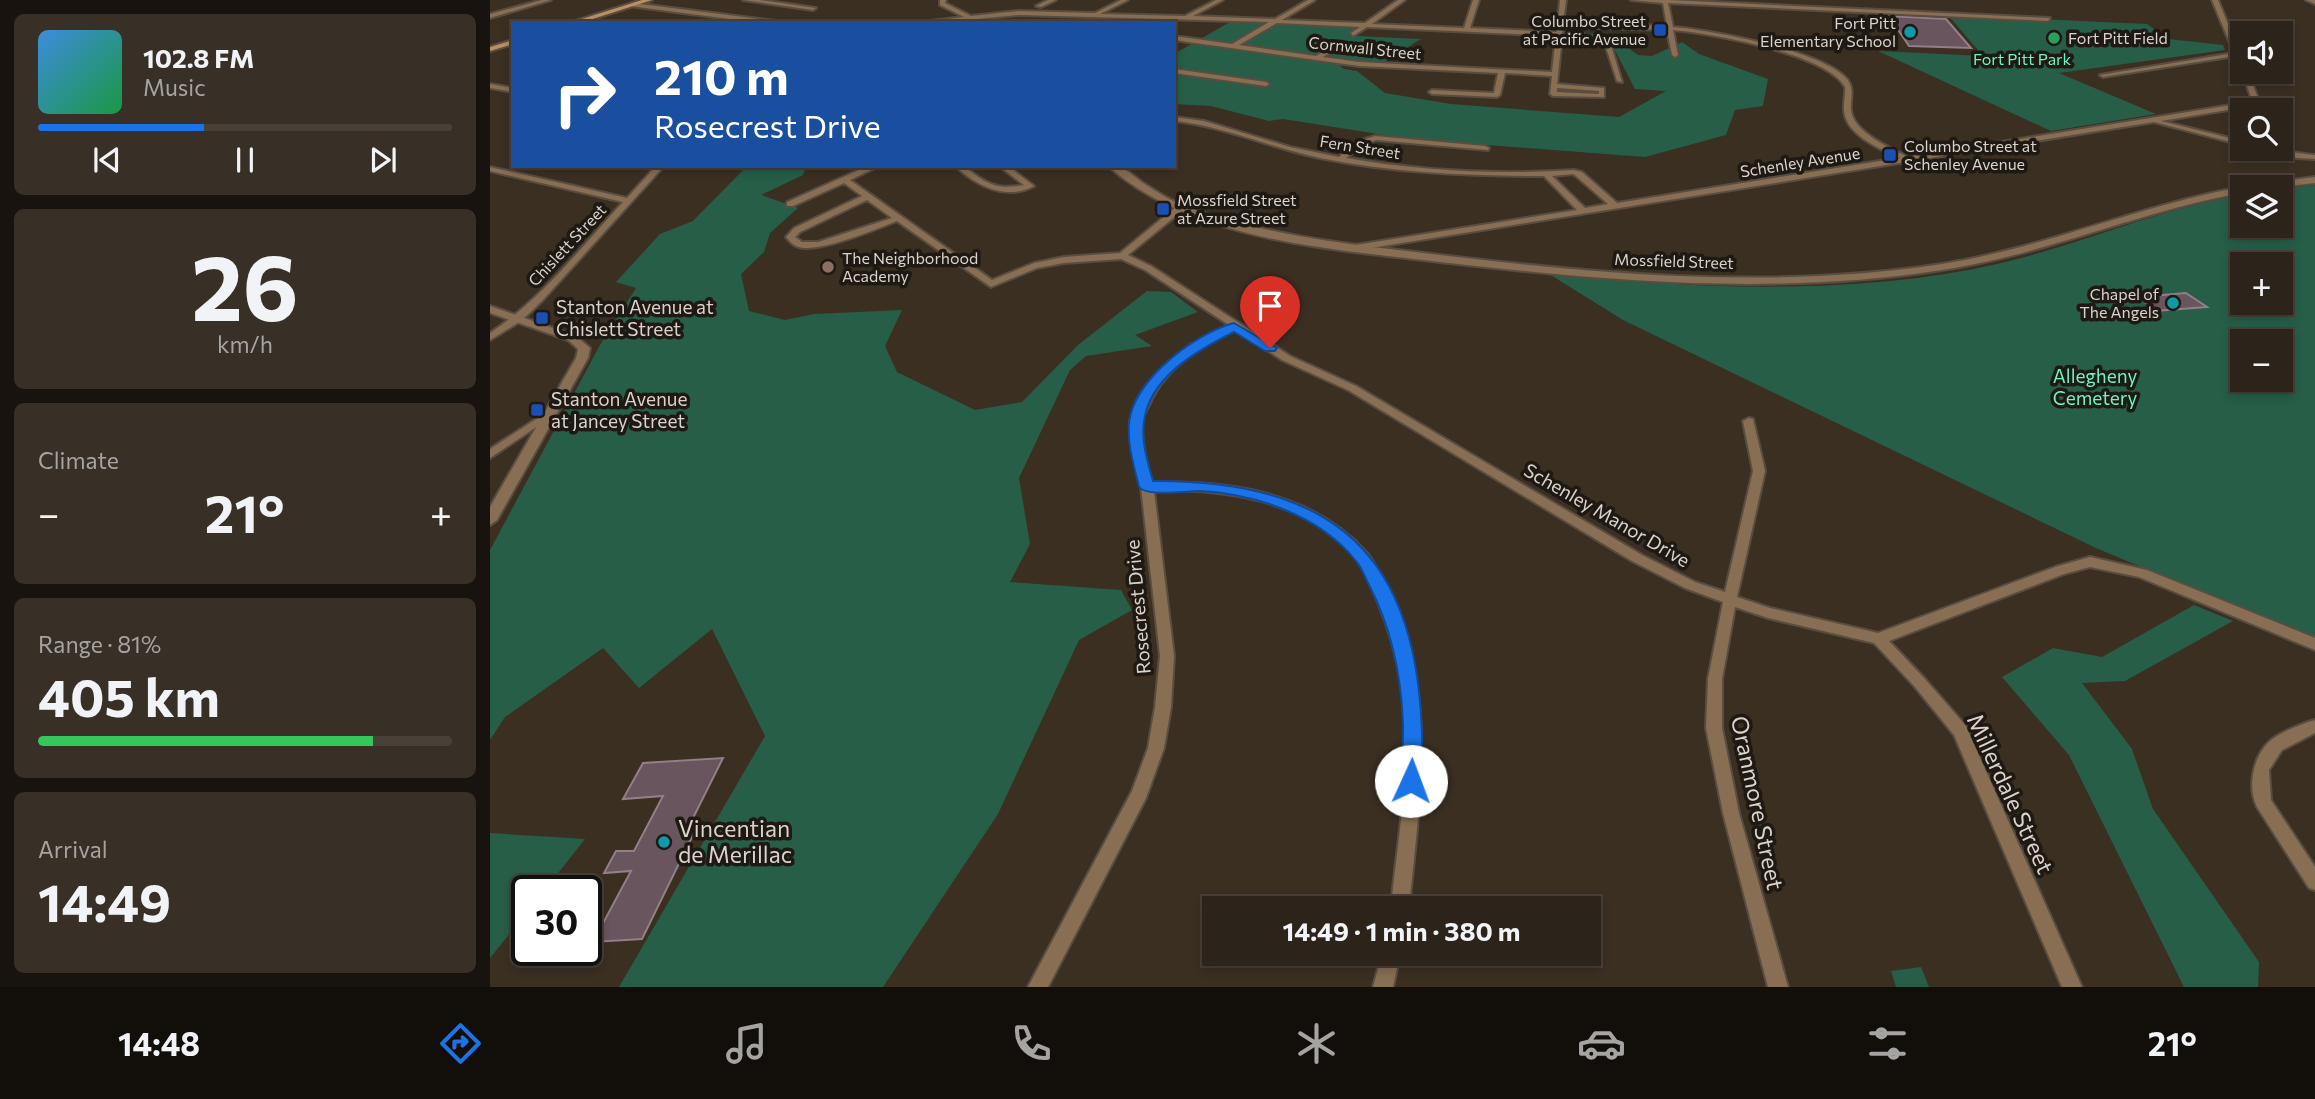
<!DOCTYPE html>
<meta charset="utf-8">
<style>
body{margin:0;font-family:Commissioner,sans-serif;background:#382f27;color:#f1f3f6;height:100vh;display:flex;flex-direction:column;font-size:26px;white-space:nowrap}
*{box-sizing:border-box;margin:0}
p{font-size:23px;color:#a6a4a2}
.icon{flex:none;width:38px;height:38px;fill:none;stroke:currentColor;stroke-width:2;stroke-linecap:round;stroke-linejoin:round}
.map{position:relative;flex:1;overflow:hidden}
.panel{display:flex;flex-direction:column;gap:14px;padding:14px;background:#18130e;width:490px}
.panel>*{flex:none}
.top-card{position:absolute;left:21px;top:21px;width:665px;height:147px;border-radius:0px;box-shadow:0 4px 10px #0003,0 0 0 2px #484039;background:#1a4fa0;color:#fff;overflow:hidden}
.tools{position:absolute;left:1740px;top:21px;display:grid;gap:14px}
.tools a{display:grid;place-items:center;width:63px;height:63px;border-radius:0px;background:#2c231a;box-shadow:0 4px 10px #0003,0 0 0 2px #484039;font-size:35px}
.speed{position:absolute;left:21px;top:875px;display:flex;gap:14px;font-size:35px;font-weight:700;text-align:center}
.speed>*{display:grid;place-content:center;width:91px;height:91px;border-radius:50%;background:#2c231a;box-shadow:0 4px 10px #0003,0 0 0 2px #484039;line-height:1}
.speed .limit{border:4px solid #111;border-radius:10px;background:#fff;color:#111}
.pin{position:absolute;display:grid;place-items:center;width:60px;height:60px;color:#fff;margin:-72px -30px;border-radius:50% 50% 50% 0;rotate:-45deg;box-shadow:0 0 7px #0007}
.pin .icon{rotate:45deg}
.me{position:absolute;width:77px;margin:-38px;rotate:2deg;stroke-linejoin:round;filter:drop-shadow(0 0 5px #0008)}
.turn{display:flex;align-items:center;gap:24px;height:147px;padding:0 28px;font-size:32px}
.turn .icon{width:91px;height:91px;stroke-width:2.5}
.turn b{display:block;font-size:49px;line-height:60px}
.big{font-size:52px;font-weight:700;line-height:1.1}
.panel .tile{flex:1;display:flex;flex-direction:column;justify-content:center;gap:10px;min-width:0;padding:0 24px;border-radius:10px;background:#382f27}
.panel .dial{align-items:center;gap:0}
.dial b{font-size:91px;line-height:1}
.song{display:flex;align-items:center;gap:21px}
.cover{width:84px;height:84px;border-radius:10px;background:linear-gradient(135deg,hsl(210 70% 55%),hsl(140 70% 35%))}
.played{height:7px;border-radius:4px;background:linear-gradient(90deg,#1a73e8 40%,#484039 40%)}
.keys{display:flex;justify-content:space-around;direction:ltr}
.heat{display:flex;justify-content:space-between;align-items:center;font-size:38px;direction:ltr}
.charge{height:10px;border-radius:5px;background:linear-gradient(90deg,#34c759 81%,#484039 0)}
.trip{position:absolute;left:712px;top:896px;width:399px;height:70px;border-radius:0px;background:#2c231a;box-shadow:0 4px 10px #0003,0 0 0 2px #484039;font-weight:700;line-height:70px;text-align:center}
.tab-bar{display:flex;height:112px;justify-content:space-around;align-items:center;background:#120e0a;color:#a6a4a2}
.tab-bar .icon{width:49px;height:49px}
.tab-bar .selected{color:#1a73e8}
.tab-bar b{font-size:32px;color:#f1f3f6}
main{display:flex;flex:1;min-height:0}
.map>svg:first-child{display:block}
.green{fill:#265e48;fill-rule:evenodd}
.building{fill:#68555d;stroke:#937f87;stroke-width:2}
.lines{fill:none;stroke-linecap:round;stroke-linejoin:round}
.minor-casing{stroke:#584d40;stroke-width:4}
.tertiary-casing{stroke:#584d40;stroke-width:4}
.secondary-casing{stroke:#584d40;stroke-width:4}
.minor{fill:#886e52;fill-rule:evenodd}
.tertiary{fill:#886e52;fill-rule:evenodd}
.secondary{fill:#b89061;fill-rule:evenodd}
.route{fill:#1a73e8;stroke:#114b97;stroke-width:2}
.transit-dot{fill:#1a4fb4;stroke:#1e1913;stroke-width:2.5}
.culture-dot{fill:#0f9aa8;stroke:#1e1913;stroke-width:2.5}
.leisure-dot{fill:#2e9e5b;stroke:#1e1913;stroke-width:2.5}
.education-dot{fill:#8d6e63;stroke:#1e1913;stroke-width:2.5}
.labels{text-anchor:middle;stroke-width:7;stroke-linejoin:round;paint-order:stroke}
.far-poi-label{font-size:16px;fill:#dbd3cb;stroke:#1e1913;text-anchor:start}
.far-street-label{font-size:16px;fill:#dbd3cb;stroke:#1e1913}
.far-park-label{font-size:16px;fill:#68f7c0;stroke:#1e1913}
.poi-label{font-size:19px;fill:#dbd3cb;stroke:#1e1913;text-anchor:start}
.park-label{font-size:19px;fill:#68f7c0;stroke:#1e1913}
.street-label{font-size:19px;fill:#dbd3cb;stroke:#1e1913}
.near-street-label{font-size:23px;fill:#dbd3cb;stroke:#1e1913}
.near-poi-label{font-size:23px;fill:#dbd3cb;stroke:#1e1913;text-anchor:start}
</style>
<main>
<section class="panel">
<div class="tile">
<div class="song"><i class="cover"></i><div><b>102.8 FM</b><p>Music</p></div></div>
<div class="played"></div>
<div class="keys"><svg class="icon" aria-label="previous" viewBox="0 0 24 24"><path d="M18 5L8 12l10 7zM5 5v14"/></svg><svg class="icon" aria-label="pause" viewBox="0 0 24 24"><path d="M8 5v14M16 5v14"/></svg><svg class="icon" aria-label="next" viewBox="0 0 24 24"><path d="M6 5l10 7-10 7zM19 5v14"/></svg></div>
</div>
<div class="tile dial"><b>26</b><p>km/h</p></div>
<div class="tile"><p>Climate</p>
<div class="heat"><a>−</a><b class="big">21°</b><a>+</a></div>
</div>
<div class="tile"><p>Range · 81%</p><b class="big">405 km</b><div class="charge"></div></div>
<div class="tile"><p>Arrival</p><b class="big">14:49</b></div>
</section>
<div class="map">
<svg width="1825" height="987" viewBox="0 0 1825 987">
<rect width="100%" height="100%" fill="#3b2f22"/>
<path class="green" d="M1458 15 1657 24 1678 39 1733 45 1735 50 1569 73 1666 114 1561 131 1388 51 1493 56Z
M740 22 865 26 867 36 931 39 894 62 850 66 854 69 867 71 895 93 961 104 1129 117 1176 91 1145 89 1120 41 1075 34 1076 29 1124 38 1148 55 1162 56 1192 42 1209 54 1278 79 1273 106 1245 110 1236 135 1155 157 920 139 793 119 779 121 721 106 684 104V54Z
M257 166H316L313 175 271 195 308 208 280 233 274 252 251 274 259 311 295 320 324 314 412 310 395 346 407 372 485 410 532 402 588 345 657 291 681 292 708 312 645 335 662 346 596 356 580 370 529 478 540 544 520 582 631 590 642 610 589 640 508 814 393 987H129L275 736 222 629 149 688 113 648 15 717 0 740V550L110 345 146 288 126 282 170 234 203 221Z
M1825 185V640L1606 548 1133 320 1059 274C1200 289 1368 296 1507 264 1590 245 1668 209 1752 195V226H1790V189ZM1752 264H1790V303H1752ZM1752 341H1790V380H1752Z
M1704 605 1743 621 1635 681 1592 683 1642 749 1663 809 1769 962 1768 987H1694L1579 755 1512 677 1563 648 1612 657Z
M0 833 95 839 54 891H37V912L0 958Z
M1431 967 1439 987H1406L1401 971Z"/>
<path class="building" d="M1399 16 1456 19 1481 48 1419 46Z
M1696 293 1717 307 1665 311 1649 297Z
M233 758 195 834 204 833 152 939 103 942 141 871 114 873 126 851H144L173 796 133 799 153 763Z"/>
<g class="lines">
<g class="minor-casing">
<path id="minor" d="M52 0H61L0 18V14Z
M253 0H270L326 8 323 10Z
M450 0H456L455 3 481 16 529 11 605 13 631 0H638L610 14 695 16 726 0H733L703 16 785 19 818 0H825L792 20 875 23 908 0H915L882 24 974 28 983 0H989L980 28 1067 32 1070 0H1076L1073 23 1177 26 1173 3 1141 0H1179L1560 18 1558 21 1178 3 1183 27C1221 30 1333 51 1357 79 1365 89 1360 99 1361 110 1363 132 1400 148 1418 157L1760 102 1762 100 1752 72H1758L1769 101 1762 106 1671 121 1752 141V145L1664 122 862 251 859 250V246L1087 210 1054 176C979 176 903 173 830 158 781 148 734 126 684 121V117L714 121 800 147 849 157 866 142 885 136 995 146 999 148 998 150 886 140 872 146 856 158C931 171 1009 175 1084 170L1092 172 1127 203 1409 158C1391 149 1361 137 1355 116 1352 106 1356 96 1355 87 1337 54 1220 33 1183 30L1188 55 1185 57 1182 55 1177 30 1073 27 1072 33 1120 42 1132 82 1127 81 1115 44 1072 36 1067 84 1114 88V97L1063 96 1060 94 1062 76 1015 73 1010 95 1007 97 942 94 939 92 942 90 1004 93 1008 73 869 66 684 40V36L742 44 779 22 529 15 446 23H423L474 17 450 5ZM787 23 870 27 861 33 863 36 877 27 1066 36 1062 72 869 62 833 57 847 48 845 45 826 56 749 45ZM1067 88 1109 91V94L1067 92ZM1083 174 1086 176 1118 204 1095 208 1062 176Z
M558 0H566L551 7 546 6Z
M1722 0H1728L1752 58V62H1748L1745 56 1613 77 1610 75 1744 53Z
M1816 0H1825V4Z
M142 3 286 21 289 23H270L140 6Z
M684 69 776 82 779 84 776 86 684 73Z
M0 84 23 88V92L0 88Z
M1772 149C1790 148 1807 154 1825 155V159L1807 158Z
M166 166H174L52 301 31 321 0 340V333C52 299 91 247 133 202L0 171V167L137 198Z
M378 166H389L360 180 502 280 544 263 574 257 630 253 687 206H693V210L638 255 661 266 800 356 866 386 1152 555 1205 582 1235 592 1263 471 1253 421 1259 418 1263 419 1275 471 1247 597 1280 608 1388 633 1565 567 1600 557 1657 570 1825 638V650L1649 577 1600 567 1574 574 1399 641 1435 679 1476 726 1592 987H1572L1464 735 1425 687 1384 643 1278 618 1245 607 1232 679V728L1249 813 1298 987H1278L1233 813 1216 728 1218 679 1233 602 1195 588 1142 561 858 390 792 360 745 329C711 347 676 366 660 403 657 409 652 417 652 423 651 443 657 464 662 483 738 480 823 493 877 553 885 562 889 575 895 585 919 636 931 688 931 744 932 799 924 854 919 908H901C906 853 916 799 916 744 916 687 904 635 880 584 877 576 874 567 868 560 818 501 737 488 664 491L684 656 681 707 674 748 656 798 558 987H538L642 791 658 748 665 707 670 656 651 487 642 451 640 421 654 392 673 367 700 345 739 325 655 270 631 259 574 263 547 268 501 287 407 221C386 229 330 253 309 247 304 246 299 241 296 237L304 228 372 196 354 183 303 206H297V202ZM377 200 402 218 328 242H312L305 237 310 232Z
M465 166C476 166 481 172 490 178 504 188 517 188 534 185L509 166H518L544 186C516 201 487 186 465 166Z
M60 410 66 413 64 415 0 458V449Z
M1825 720V733L1792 750 1779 770 1781 800 1825 867V890L1819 888 1767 807C1757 787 1763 756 1780 741 1788 733 1814 723 1825 720Z
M892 954H910L903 987H883Z"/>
</g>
<g class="tertiary-casing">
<path id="tertiary" d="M618 166C620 166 627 166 629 167 638 170 646 178 653 183 670 194 686 204 705 210 774 233 845 243 917 251 1093 273 1275 291 1452 264 1554 248 1650 205 1752 187V193C1650 211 1554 255 1452 270 1286 296 1116 281 950 262 842 249 703 241 618 166Z
M1825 177V183L1790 187H1767L1772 184Z
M0 306 86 336 100 348 98 358 7 520 0 525V507L86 358 88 349 78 340 0 313Z"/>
</g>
<g class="secondary-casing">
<path id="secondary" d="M152 0H162L90 23H79Z
M23 40V44L0 51V47Z"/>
</g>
<use href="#minor" class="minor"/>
<use href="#tertiary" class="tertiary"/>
<use href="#secondary" class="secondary"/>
</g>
<path class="route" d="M744 323 787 348 785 351H775L744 332C708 350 659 377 654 422 651 442 658 463 663 481 874 480 938 582 932 781L928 788 921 790 914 788 910 781C911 762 914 742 913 723 911 674 901 627 879 585 875 577 872 568 866 561 830 516 767 494 710 491 696 491 657 497 649 487 644 466 637 445 639 423 643 380 705 333 744 323Z"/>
<g class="transit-dot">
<rect x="1163" y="23" width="14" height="14" rx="3.5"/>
<rect x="1393" y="148" width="14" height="14" rx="3.5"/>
<rect x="666" y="202" width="14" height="14" rx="3.5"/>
<rect x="45" y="311" width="14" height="14" rx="3.5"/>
<rect x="40" y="403" width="14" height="14" rx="3.5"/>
</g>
<g class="culture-dot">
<circle cx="1420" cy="32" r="7"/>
<circle cx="1683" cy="303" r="7"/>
<circle cx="174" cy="842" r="7"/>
</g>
<circle class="leisure-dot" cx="1564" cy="38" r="7"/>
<circle class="education-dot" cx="338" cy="267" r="7"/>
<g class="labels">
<g class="far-poi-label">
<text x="1156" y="27" text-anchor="end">Columbo Street<tspan x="1156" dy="18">at Pacific Avenue</tspan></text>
<text x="1406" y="29" text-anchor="end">Fort Pitt<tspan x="1406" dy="18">Elementary School</tspan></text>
<text x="1578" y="44">Fort Pitt Field</text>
<text x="1414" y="152">Columbo Street at<tspan x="1414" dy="18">Schenley Avenue</tspan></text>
<text x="687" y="206">Mossfield Street<tspan x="687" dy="18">at Azure Street</tspan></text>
<text x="352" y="264">The Neighborhood<tspan x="352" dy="18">Academy</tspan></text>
<text x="1669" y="300" text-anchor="end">Chapel of<tspan x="1669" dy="18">The Angels</tspan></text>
</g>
<g class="far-street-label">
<text transform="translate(875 48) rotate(6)" y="6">Cornwall Street</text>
<text transform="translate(870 147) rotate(9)" y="6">Fern Street</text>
<text transform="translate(1310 162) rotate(-9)" y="6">Schenley Avenue</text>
<text transform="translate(77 245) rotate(-47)" y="6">Chislett Street</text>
<text transform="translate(1184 261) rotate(2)" y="6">Mossfield Street</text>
</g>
<g class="far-park-label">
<text x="1532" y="65">Fort Pitt Park</text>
</g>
<g class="poi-label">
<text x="66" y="314">Stanton Avenue at<tspan x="66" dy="22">Chislett Street</tspan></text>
<text x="61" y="406">Stanton Avenue<tspan x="61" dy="22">at Jancey Street</tspan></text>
</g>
<g class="park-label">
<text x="1605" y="383">Allegheny<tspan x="1605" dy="22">Cemetery</tspan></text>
</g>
<g class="street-label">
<text transform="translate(1117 515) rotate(30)" y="7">Schenley Manor Drive</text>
<text transform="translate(648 607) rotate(-95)" y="7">Rosecrest Drive</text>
</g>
<g class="near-street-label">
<text transform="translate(1520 794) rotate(65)" y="8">Millerdale Street</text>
<text transform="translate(1267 803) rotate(78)" y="8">Oranmore Street</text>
</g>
<g class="near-poi-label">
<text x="188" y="837">Vincentian<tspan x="188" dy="26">de Merillac</tspan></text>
</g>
</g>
</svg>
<div class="tools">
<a><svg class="icon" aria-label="sound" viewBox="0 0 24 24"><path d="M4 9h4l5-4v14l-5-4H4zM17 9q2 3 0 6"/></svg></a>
<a><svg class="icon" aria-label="search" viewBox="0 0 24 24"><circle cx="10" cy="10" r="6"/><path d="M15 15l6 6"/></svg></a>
<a><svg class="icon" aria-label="layers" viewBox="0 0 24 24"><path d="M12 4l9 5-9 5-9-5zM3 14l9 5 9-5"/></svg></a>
<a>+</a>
<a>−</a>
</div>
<div class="speed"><div class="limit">30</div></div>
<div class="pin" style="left:780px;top:348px;background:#d93025"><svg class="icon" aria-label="arrive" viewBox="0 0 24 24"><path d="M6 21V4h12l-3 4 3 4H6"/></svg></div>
<svg class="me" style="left:921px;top:781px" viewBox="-20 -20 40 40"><circle r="19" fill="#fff"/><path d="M0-13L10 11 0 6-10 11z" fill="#1a73e8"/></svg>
<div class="trip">14:49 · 1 min · 380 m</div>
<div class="top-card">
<div class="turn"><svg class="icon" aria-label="right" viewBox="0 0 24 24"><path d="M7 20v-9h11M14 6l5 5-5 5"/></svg><div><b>210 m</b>Rosecrest Drive</div></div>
</div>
</div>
</main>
<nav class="tab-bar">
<b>14:48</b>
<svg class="icon selected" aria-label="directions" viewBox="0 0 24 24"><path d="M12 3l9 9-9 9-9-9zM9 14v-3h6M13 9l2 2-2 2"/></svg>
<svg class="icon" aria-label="music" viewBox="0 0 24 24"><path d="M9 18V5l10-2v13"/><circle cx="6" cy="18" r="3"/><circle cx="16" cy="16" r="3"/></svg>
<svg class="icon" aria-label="phone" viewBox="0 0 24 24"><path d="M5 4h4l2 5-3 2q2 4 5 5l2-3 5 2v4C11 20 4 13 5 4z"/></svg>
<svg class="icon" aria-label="climate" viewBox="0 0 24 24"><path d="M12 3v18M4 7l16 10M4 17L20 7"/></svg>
<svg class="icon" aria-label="car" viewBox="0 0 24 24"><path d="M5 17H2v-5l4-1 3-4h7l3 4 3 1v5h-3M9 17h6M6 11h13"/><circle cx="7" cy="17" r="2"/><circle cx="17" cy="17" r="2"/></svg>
<svg class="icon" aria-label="filters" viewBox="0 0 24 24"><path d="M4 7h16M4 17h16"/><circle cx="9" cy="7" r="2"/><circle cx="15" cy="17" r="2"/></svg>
<b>21°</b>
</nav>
